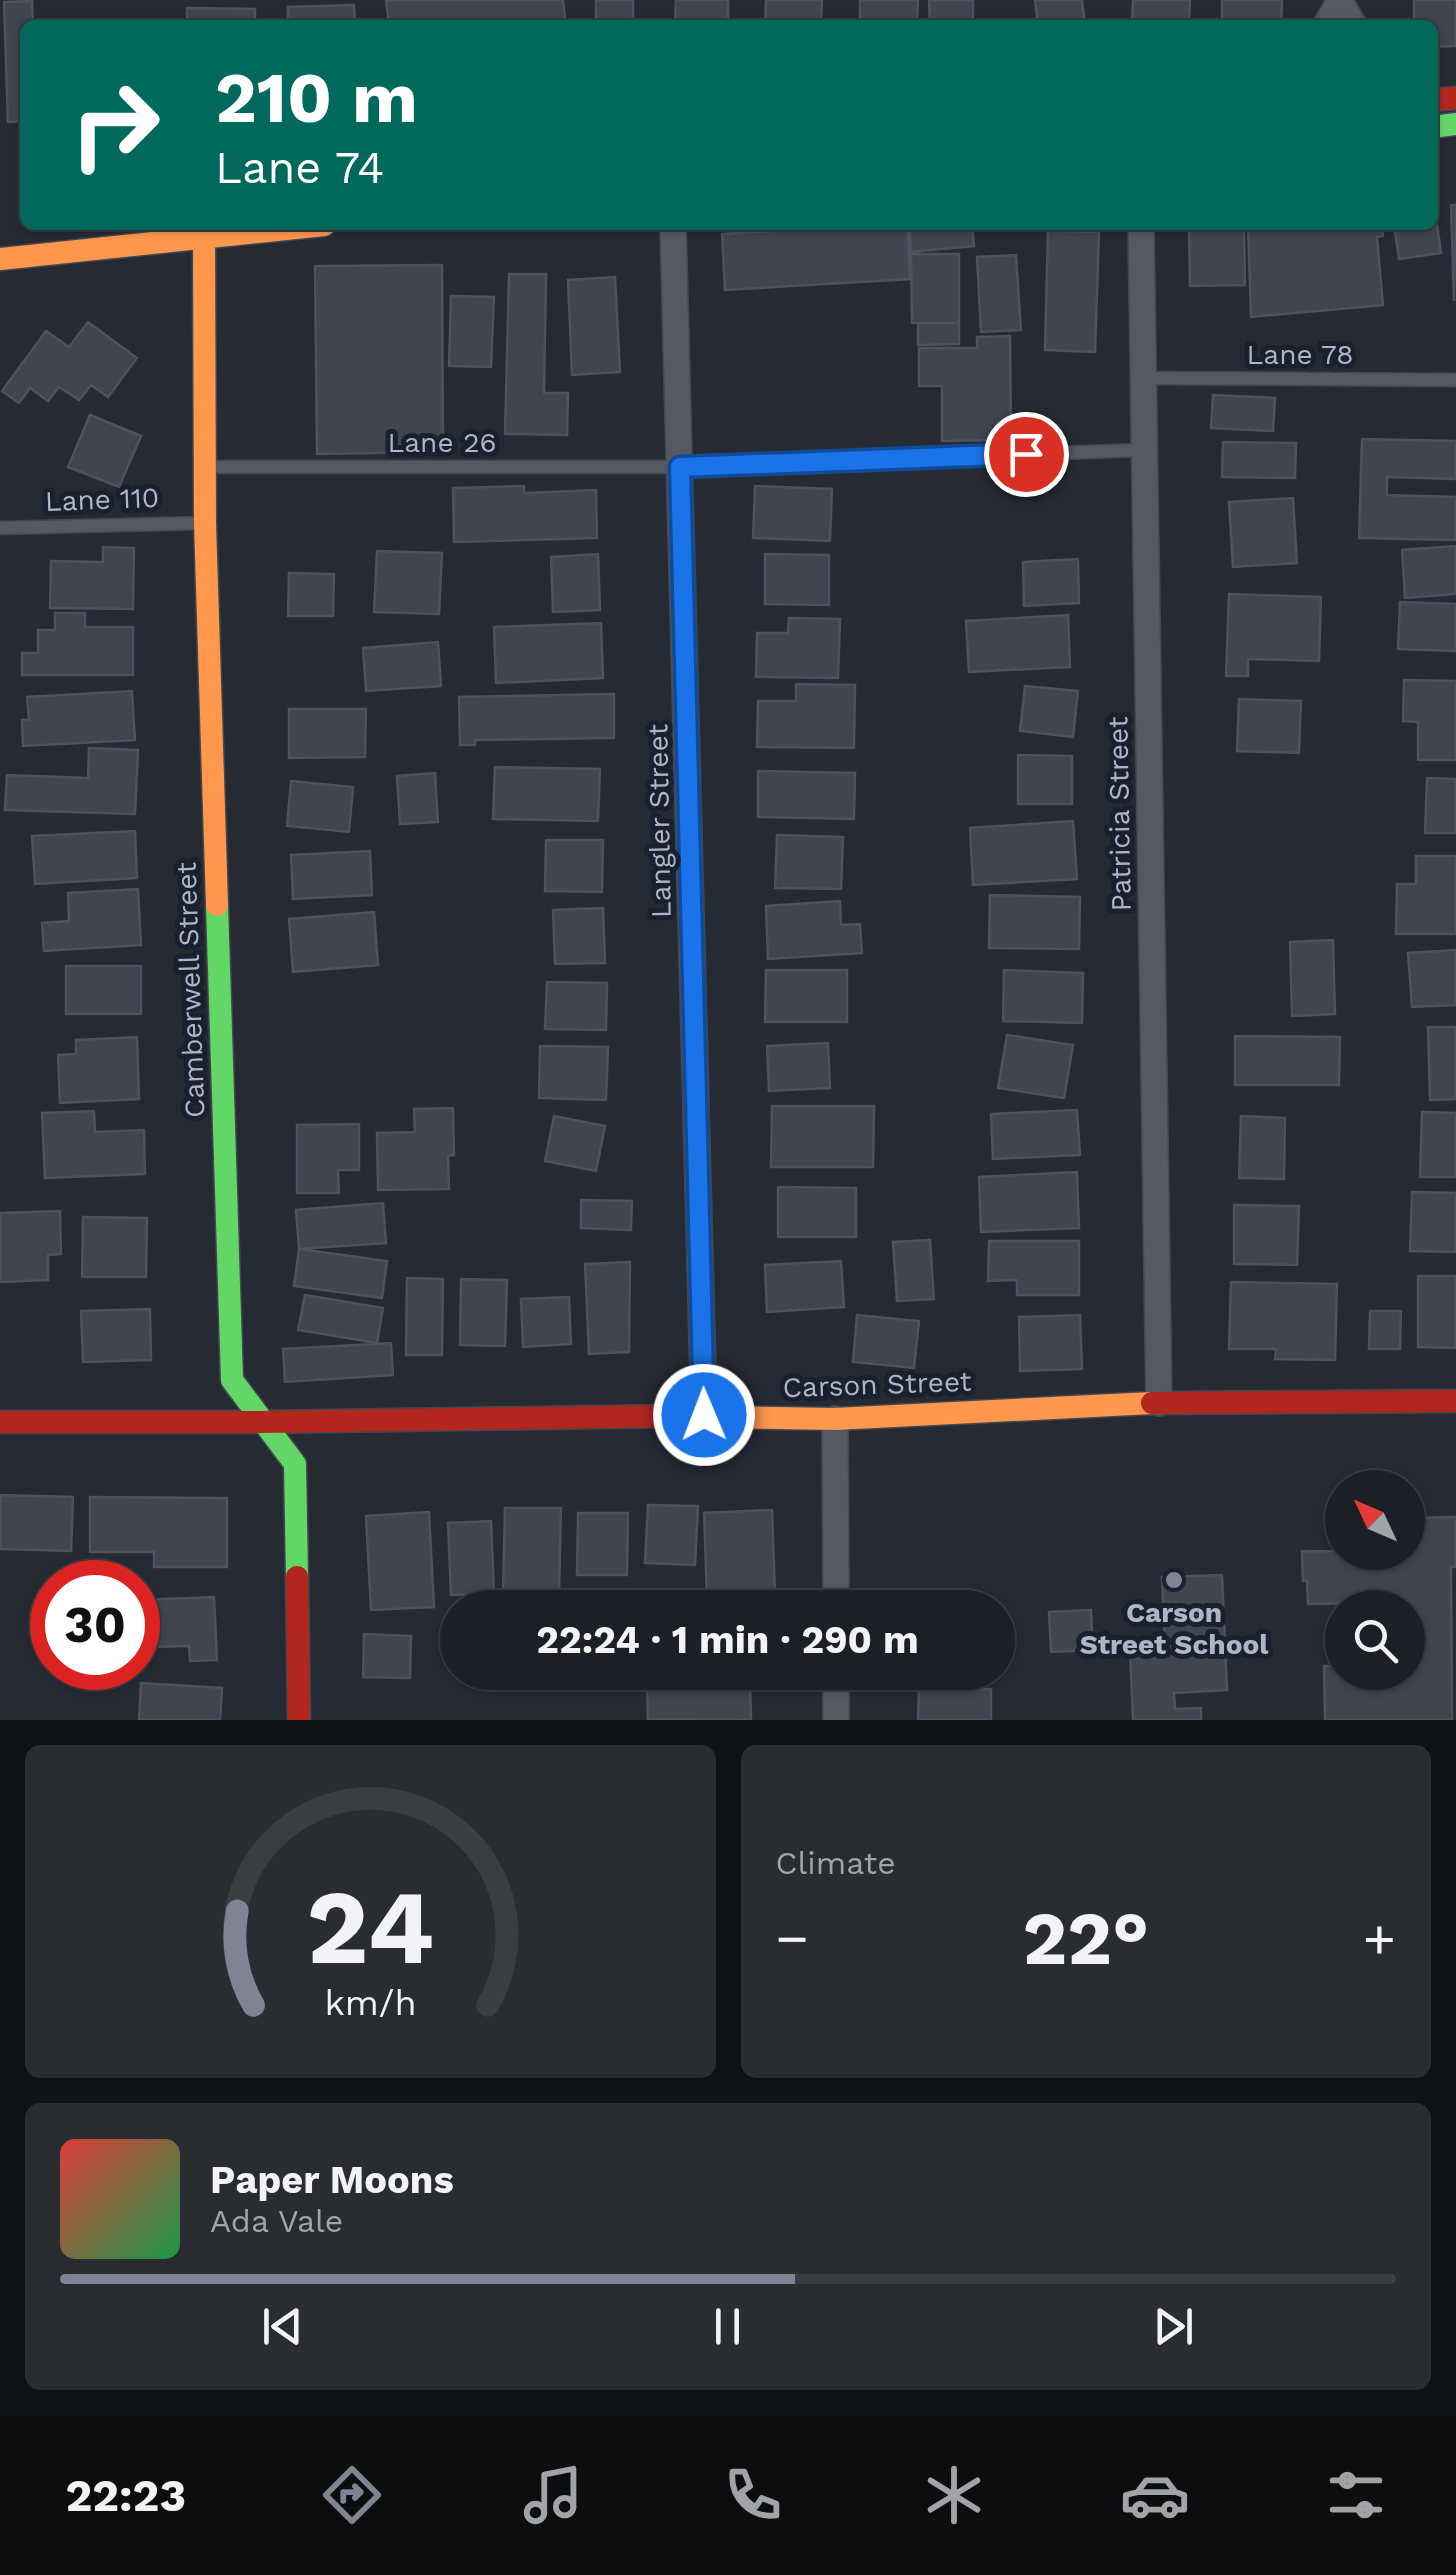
<!DOCTYPE html>
<meta charset="utf-8">
<style>
body{margin:0;font-family:"Work Sans",sans-serif;background:#292d32;color:#f1f3f6;height:100vh;display:flex;flex-direction:column;font-size:38px;white-space:nowrap}
*{box-sizing:border-box;margin:0}
p{font-size:32px;color:#a0a3a7}
.icon{flex:none;width:55px;height:55px;fill:none;stroke:currentColor;stroke-width:2;stroke-linecap:round;stroke-linejoin:round}
.map{position:relative;height:1720px;overflow:hidden}
.details{display:flex;flex-direction:column;gap:25px;padding:25px;background:#0f1215;flex:1}
.details>*{flex:none}
.banner{position:absolute;left:20px;top:20px;width:1418px;height:210px;border-radius:15px;box-shadow:0 2px 8px #0004,0 0 0 2px #3a3e43;background:#00695c;color:#fff;overflow:hidden}
.needle{width:65px;rotate:314deg}
.fabs{position:absolute;left:1325px;top:1470px;display:grid;gap:20px}
.fabs a{display:grid;place-items:center;width:100px;height:100px;border-radius:50%;background:#1c2026;box-shadow:0 2px 8px #0004,0 0 0 2px #3a3e43;font-size:50px}
.speed{position:absolute;left:30px;top:1560px;display:flex;gap:20px;font-size:50px;font-weight:700;text-align:center}
.speed>*{display:grid;place-content:center;width:130px;height:130px;border-radius:50%;background:#1c2026;box-shadow:0 2px 8px #0004,0 0 0 2px #3a3e43;line-height:1}
.speed .limit{border:15px solid #d22;background:#fff;color:#111}
.pin{position:absolute;display:grid;place-items:center;width:85px;height:85px;color:#fff;margin:-42px;border:5px solid #fff;border-radius:50%;box-shadow:0 2px 10px #0007}
.me{position:absolute;width:110px;margin:-55px;rotate:359deg;stroke-linejoin:round;filter:drop-shadow(0 0 8px #0008)}
.turn{display:flex;align-items:center;gap:35px;height:210px;padding:0 30px;font-size:45px}
.turn .icon{width:130px;height:130px;stroke-width:2.5}
.turn b{display:block;font-size:70px;line-height:85px}
.big{font-size:75px;font-weight:700;line-height:1.1}
.details .card{flex:1;display:flex;flex-direction:column;justify-content:center;gap:15px;min-width:0;padding:0 35px;border-radius:15px;background:#292d32}
.details .dial{align-items:center;gap:0}
.dial svg{height:260px;overflow:visible;fill:none;stroke:#3a3e43;stroke-width:7;stroke-linecap:round;text-anchor:middle}
.dial text{fill:#f1f3f6;stroke:none}
.song{display:flex;align-items:center;gap:30px}
.cover{width:120px;height:120px;border-radius:15px;background:linear-gradient(135deg,hsl(0 70% 55%),hsl(140 70% 35%))}
.played{height:10px;border-radius:5px;background:linear-gradient(90deg,#7e8493 55%,#3a3e43 55%)}
.keys{display:flex;justify-content:space-around;direction:ltr}
.heat{display:flex;justify-content:space-between;align-items:center;font-size:55px;direction:ltr}
.details .tiles{flex:1;display:grid;gap:25px;grid-template-columns:1fr 1fr}
.card:last-child{grid-column:span 2}
.trip{position:absolute;left:440px;top:1590px;width:575px;height:100px;border-radius:50px;background:#1c2026;box-shadow:0 2px 8px #0004,0 0 0 2px #3a3e43;font-weight:700;line-height:100px;text-align:center}
.menu{display:flex;height:160px;justify-content:space-around;align-items:center;background:#0b0d0f;color:#a0a3a7}
.menu .icon{width:70px;height:70px}
.menu .selected{color:#7e8493}
.menu b{font-size:45px;color:#f1f3f6}
.map>svg:first-child{display:block}
.building{fill:#41454e;stroke:#4d525c;stroke-width:2.5}
.lines{fill:none;stroke-linecap:round;stroke-linejoin:round}
.lane-casing{stroke:#434750;stroke-width:15}
.street-casing{stroke:#434750;stroke-width:28}
.fast-casing{stroke:#434750;stroke-width:25}
.slow-casing{stroke:#434750;stroke-width:25}
.jam-casing{stroke:#434750;stroke-width:25}
.lane{stroke:#565962;stroke-width:12}
.street{stroke:#565962;stroke-width:25}
.fast{stroke:#63d668;stroke-width:22}
.slow{stroke:#ff974d;stroke-width:22}
.jam{stroke:#b3261e;stroke-width:22}
.route-casing{stroke:#114b97;stroke-width:25}
.route{stroke:#1a73e8;stroke-width:18}
.poi-dot{fill:#7e8493;stroke:#19202e;stroke-width:4}
.labels{text-anchor:middle;stroke-width:10;stroke-linejoin:round;paint-order:stroke}
.street-label{font-size:28px;fill:#aeb5c6;stroke:#19202e}
.poi-label{font-size:28px;font-weight:bold;fill:#aeb5c6;stroke:#19202e}
</style>
<div class="map">
<svg width="1456" height="1720" viewBox="0 0 1456 1720">
<rect width="100%" height="100%" fill="#262a33"/>
<path class="building" d="M386 0H563L566 25H527V22L389 25Z
M596 0H633V25H596Z
M676 0H728V25H675Z
M766 0H822L821 25H765Z
M860 0H918L917 25H860Z
M929 0H973V24L1032 25H930Z
M1035 0H1082L1085 25H1038Z
M1133 0H1190L1189 25H1132Z
M1222 0H1282L1281 25H1222Z
M1414 0H1456V46L1432 47V25H1414Z
M32 1 33 25H56H25V121L8 122 4 2Z
M354 5 355 25H288V7Z
M187 8 255 9V25H187Z
M1434 203 1441 253 1399 259 1394 225H1432Z
M1451 205H1456L1454 301Z
M878 225H907L910 279 725 290 722 234Z
M909 225H972L974 246 911 252Z
M1189 225H1244L1245 285 1190 286Z
M1248 225H1382L1383 236 1377 237 1383 305 1251 317Z
M1048 231 1099 232 1095 352 1045 350Z
M911 254H959V323H912Z
M1016 255 1021 330 981 332 977 257Z
M442 265 443 452 317 454 315 266Z
M509 274H546L544 393H568L567 435 505 434Z
M615 277 620 372 572 375 568 280Z
M451 296 494 297 491 367 449 366Z
M88 322 137 358 108 397 91 385 79 400 59 387 48 401 30 388 19 403 2 391 46 331 69 347Z
M918 323H959V344L918 345Z
M1010 336 1011 440 942 441V386H919V348H977V337Z
M1213 395 1275 398 1273 431 1211 428Z
M90 415 141 436 119 487 68 467Z
M1362 439 1456 441V479L1387 477V495L1456 497V540L1359 538Z
M1223 442 1296 443 1295 478 1222 477Z
M524 486V493L596 490 597 538 454 542 453 488Z
M755 486 832 489 830 541 753 538Z
M1293 498 1297 563 1233 567 1229 502Z
M1456 546V594L1405 598 1402 550Z
M103 547 134 548 133 609 50 608 51 561 103 562Z
M377 551 442 553 439 614 374 612Z
M598 554 600 610 553 612 551 557Z
M765 554 829 555V605L765 604Z
M1078 559 1079 603 1024 606 1023 562Z
M289 573 334 574 333 616H288Z
M1229 594 1321 597 1319 661 1248 659V676H1226Z
M1400 602 1456 604V651L1398 649Z
M55 613H85V627H133V675H22V653H38V630H55Z
M1068 615 1070 667 969 672 966 621Z
M789 618 840 619 838 678 756 677 757 633H788Z
M601 623 603 678 496 683 494 627Z
M438 642 441 686 366 691 363 648Z
M1404 680 1456 681V760H1418V722L1403 721Z
M796 684 855 685 854 748 757 747 758 701H796Z
M1025 686 1078 691 1073 737 1020 731Z
M132 691 135 740 23 746 22 720H29L27 697Z
M614 694V738L475 740V745H460L459 697Z
M1239 699 1301 701 1299 753 1237 751Z
M289 709H366L365 757 289 758Z
M89 748 138 750 135 814 5 810 7 775 88 778Z
M1018 755 1072 756V804H1018Z
M495 767 600 769 598 821 493 819Z
M758 771 855 773 854 819 758 817Z
M435 773 438 822 400 824 397 776Z
M1427 778 1456 779V833H1425Z
M291 781 353 787 349 832 287 826Z
M1073 821 1077 879 973 885 970 828Z
M135 831 137 878 35 884 32 836Z
M777 835 843 837 841 889 775 888Z
M546 840H603L602 892 545 891Z
M370 851 372 895 293 899 291 855Z
M1416 856H1456V934H1396L1397 884H1416Z
M138 889 141 945 44 951 42 923 69 921 68 893Z
M990 895 1080 897 1079 949 989 948Z
M840 901 841 925 860 924 862 953 768 959 766 906Z
M603 908 605 963 555 964 553 910Z
M374 912 378 965 293 972 289 919Z
M1333 940 1335 1014 1292 1016 1290 942Z
M1456 950V1005L1412 1007 1408 953Z
M66 966H141V1014H66Z
M766 970H847V1022H765Z
M1004 970 1083 973 1082 1023 1003 1021Z
M547 982 607 983 606 1030 545 1029Z
M1428 1027H1456V1099L1430 1100Z
M1007 1035 1073 1045 1064 1098 998 1088Z
M1235 1036 1340 1037 1339 1085H1235Z
M137 1037 139 1099 60 1103 58 1055 76 1054V1040Z
M828 1043 830 1088 769 1091 767 1046Z
M540 1046 608 1047 606 1100 539 1098Z
M772 1106H874L873 1167H771Z
M453 1108 454 1155 448 1156 449 1189 378 1190 377 1133 415 1132 414 1109Z
M1077 1110 1080 1155 993 1159 991 1114Z
M94 1111 95 1132 144 1130 145 1174 45 1178 42 1113Z
M1422 1112 1456 1113V1177H1420Z
M554 1116 605 1126 596 1171 545 1161Z
M1241 1116 1285 1118 1284 1179 1239 1178Z
M359 1124V1170H338L339 1193H297V1125Z
M1077 1172 1079 1228 981 1232 979 1177Z
M778 1187 856 1188V1237H778Z
M1412 1192 1456 1193V1252L1410 1251Z
M581 1200 632 1201 631 1230 581 1228Z
M383 1203 386 1243 299 1249 296 1210Z
M1234 1205 1299 1206 1297 1265 1234 1264Z
M60 1211 61 1254 48 1255V1280L0 1282V1213Z
M83 1217 147 1218 146 1277H82Z
M930 1240 934 1299 897 1301 893 1242Z
M989 1241H1079V1295H1017V1280L988 1281Z
M299 1249 387 1261 382 1298 294 1286Z
M841 1261 844 1307 767 1312 765 1265Z
M630 1262 629 1352 589 1354 585 1264Z
M1418 1276H1456V1348L1418 1347Z
M407 1278 443 1279 442 1355H406Z
M461 1279 507 1280 505 1346 460 1345Z
M1231 1282 1337 1284 1335 1360 1275 1359 1276 1349H1229Z
M305 1295 383 1308 377 1343 298 1330Z
M569 1297 571 1344 523 1347 521 1299Z
M150 1309 151 1360 83 1362 81 1311Z
M1370 1311H1401L1400 1349H1369Z
M857 1315 919 1321 914 1368 853 1362Z
M1080 1315 1082 1369 1020 1371 1019 1317Z
M391 1343 393 1375 285 1382 283 1349Z
M0 1495 73 1497 71 1551 0 1549Z
M90 1497 227 1498V1567H154V1552H90Z
M648 1505 698 1506 695 1565 645 1563Z
M505 1508H561L559 1593 503 1592Z
M772 1510 775 1595 707 1598 704 1513Z
M429 1512 434 1607 371 1610 366 1516Z
M578 1513H628L627 1575H577Z
M1456 1517V1567H1451L1452 1720H1325L1324 1666H1342V1672H1408V1608H1384V1603L1308 1604 1307 1581H1303L1302 1551 1408 1552V1518Z
M491 1521 494 1593 451 1595 448 1523Z
M1222 1575 1227 1690 1174 1693 1175 1709 1201 1708V1720H1133L1130 1652 1165 1650 1162 1577Z
M214 1597 217 1660 190 1661 189 1646 149 1647 148 1629 138 1630V1600Z
M1091 1610 1093 1650 1051 1652 1049 1612Z
M364 1634 411 1636 410 1678 363 1677Z
M750 1681 751 1720 648 1719 647 1684Z
M141 1683 222 1688 220 1720H139Z
M919 1689H991V1720H918Z"/>
<g class="lines">
<g class="lane-casing">
<path id="lane" d="M1143 378 1456 380
M205 467H680L1142 450
M0 528 202 523"/>
</g>
<g class="street-casing">
<path id="street" d="M1340 2 1354 25
M1326 25 1340 0
M673 225 704 1415
M1141 225 1159 1403
M835 1419 836 1608
M836 1672V1720"/>
</g>
<g class="fast-casing">
<path id="fast" d="M1432 127 1456 124
M217 905 232 1380 295 1464 297 1577"/>
</g>
<g class="slow-casing">
<path id="slow" d="M204 237 205 523 217 905
M0 259 324 225
M670 1416 835 1419 1152 1403"/>
</g>
<g class="jam-casing">
<path id="jam" d="M1432 100 1456 98
M1152 1403 1456 1401
M0 1422H262L670 1416
M297 1577 299 1720"/>
</g>
<use href="#lane" class="lane"/>
<use href="#street" class="street"/>
<use href="#fast" class="fast"/>
<use href="#slow" class="slow"/>
<use href="#jam" class="jam"/>
</g>
<g class="lines">
<g class="route-casing">
<path id="route" d="M704 1415 680 467 1026 454"/>
</g>
<use href="#route" class="route"/>
</g>
<circle class="poi-dot" cx="1174" cy="1580" r="10"/>
<g class="labels">
<g class="street-label">
<text x="1300" y="364">Lane 78</text>
<text x="442" y="452">Lane 26</text>
<text transform="translate(102 499) rotate(-2)" y="10">Lane 110</text>
<text transform="translate(1119 814) rotate(-91)" y="10">Patricia Street</text>
<text transform="translate(659 821) rotate(-91)" y="10">Langler Street</text>
<text transform="translate(190 990) rotate(-92)" y="10">Camberwell Street</text>
<text transform="translate(877 1384) rotate(-2)" y="10">Carson Street</text>
</g>
<g class="poi-label">
<text x="1174" y="1622">Carson<tspan x="1174" dy="32">Street School</tspan></text>
</g>
</g>
</svg>
<div class="fabs">
<a><svg class="needle" viewBox="-14 -14 28 28"><path d="M0-13l5 13h-10z" fill="#e53935"/><path d="M0 13l5-13h-10z" fill="#a0a3a7"/></svg></a>
<a><svg class="icon" aria-label="search" viewBox="0 0 24 24"><circle cx="10" cy="10" r="6"/><path d="M15 15l6 6"/></svg></a>
</div>
<div class="speed"><div class="limit">30</div></div>
<div class="pin" style="left:1026px;top:454px;background:#d93025"><svg class="icon" aria-label="arrive" viewBox="0 0 24 24"><path d="M6 21V4h12l-3 4 3 4H6"/></svg></div>
<svg class="me" style="left:704px;top:1415px" viewBox="-20 -20 40 40"><circle r="17" fill="#1a73e8" stroke="#fff" stroke-width="3"/><path d="M0-11L8 9 0 5-8 9z" fill="#fff"/></svg>
<div class="trip">22:24 · 1 min · 290 m</div>
<div class="banner">
<div class="turn"><svg class="icon" aria-label="right" viewBox="0 0 24 24"><path d="M7 20v-9h11M14 6l5 5-5 5"/></svg><div><b>210 m</b>Lane 74</div></div>
</div>
</div>
<section class="details">
<div class="tiles">
<div class="card dial"><svg viewBox="0 0 100 80">
<path d="M14 69A42 42 0 1 1 86 69"/>
<path d="M14 69A42 42 0 0 1 9 40" stroke="#7e8493"/>
<text x="50" y="56" font-size="32" font-weight="700">24</text>
<text x="50" y="72" font-size="11">km/h</text>
</svg></div>
<div class="card"><p>Climate</p>
<div class="heat"><a>−</a><b class="big">22°</b><a>+</a></div>
</div>
<div class="card">
<div class="song"><i class="cover"></i><div><b>Paper Moons</b><p>Ada Vale</p></div></div>
<div class="played"></div>
<div class="keys"><svg class="icon" aria-label="previous" viewBox="0 0 24 24"><path d="M18 5L8 12l10 7zM5 5v14"/></svg><svg class="icon" aria-label="pause" viewBox="0 0 24 24"><path d="M8 5v14M16 5v14"/></svg><svg class="icon" aria-label="next" viewBox="0 0 24 24"><path d="M6 5l10 7-10 7zM19 5v14"/></svg></div>
</div>
</div>
</section>
<nav class="menu">
<b>22:23</b>
<svg class="icon selected" aria-label="directions" viewBox="0 0 24 24"><path d="M12 3l9 9-9 9-9-9zM9 14v-3h6M13 9l2 2-2 2"/></svg>
<svg class="icon" aria-label="music" viewBox="0 0 24 24"><path d="M9 18V5l10-2v13"/><circle cx="6" cy="18" r="3"/><circle cx="16" cy="16" r="3"/></svg>
<svg class="icon" aria-label="phone" viewBox="0 0 24 24"><path d="M5 4h4l2 5-3 2q2 4 5 5l2-3 5 2v4C11 20 4 13 5 4z"/></svg>
<svg class="icon" aria-label="climate" viewBox="0 0 24 24"><path d="M12 3v18M4 7l16 10M4 17L20 7"/></svg>
<svg class="icon" aria-label="car" viewBox="0 0 24 24"><path d="M5 17H2v-5l4-1 3-4h7l3 4 3 1v5h-3M9 17h6M6 11h13"/><circle cx="7" cy="17" r="2"/><circle cx="17" cy="17" r="2"/></svg>
<svg class="icon" aria-label="filters" viewBox="0 0 24 24"><path d="M4 7h16M4 17h16"/><circle cx="9" cy="7" r="2"/><circle cx="15" cy="17" r="2"/></svg>
</nav>
